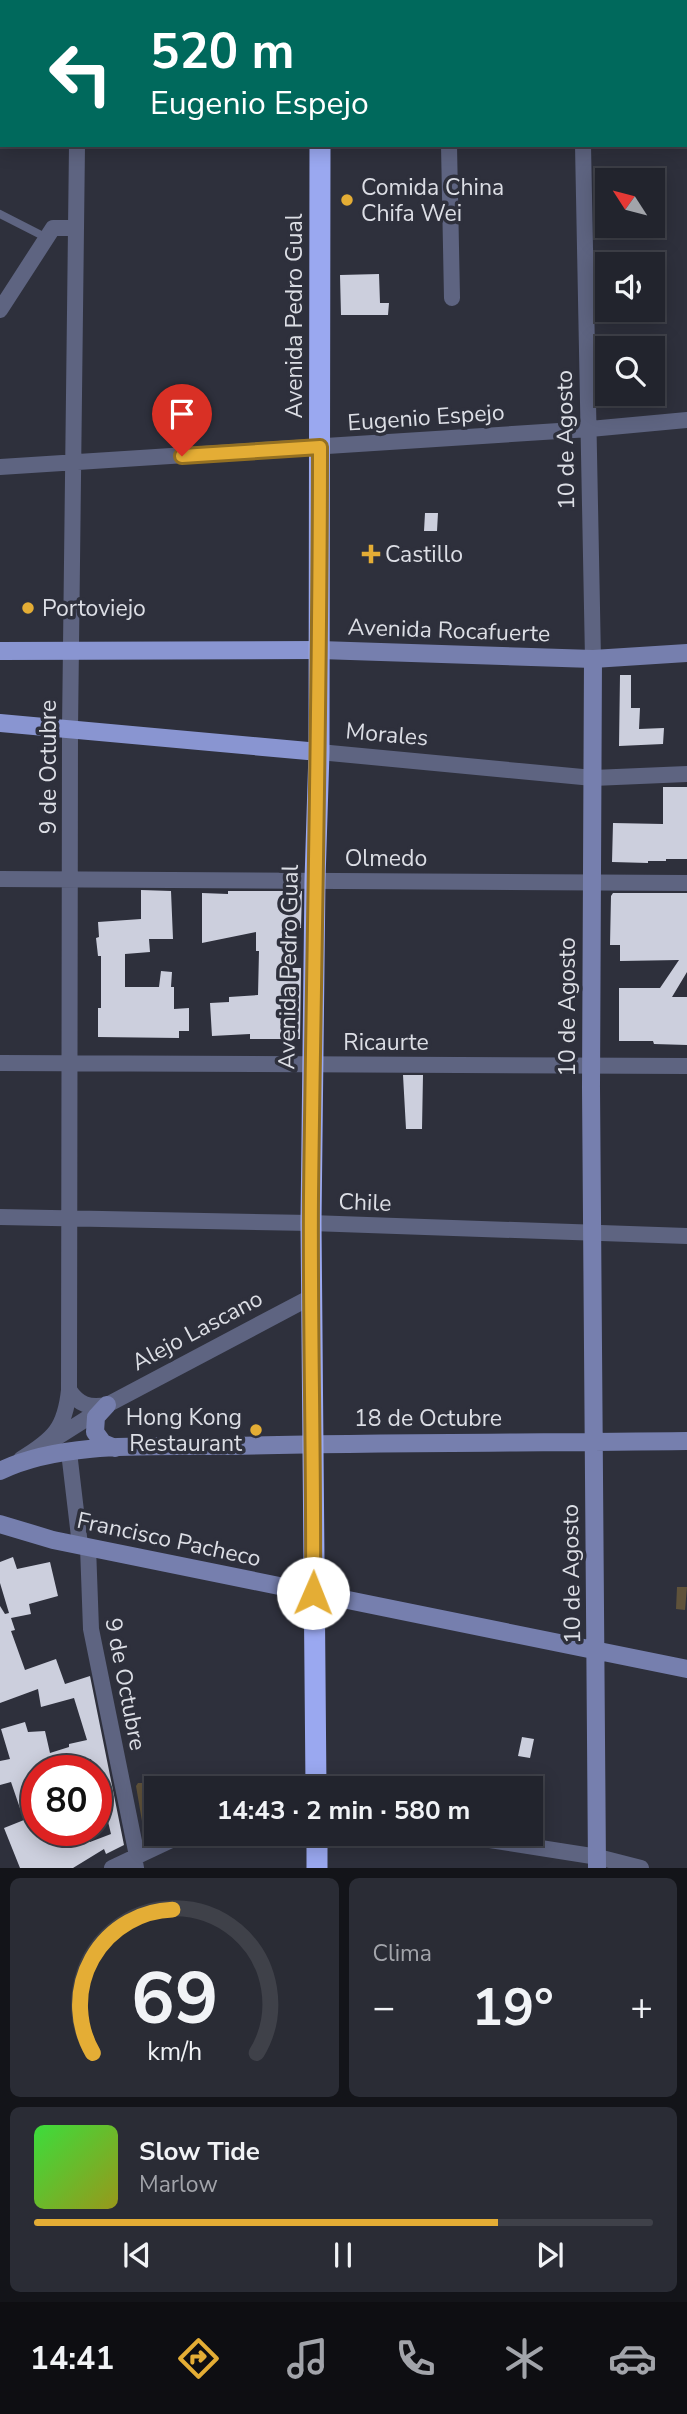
<!DOCTYPE html>
<html lang="es">
<meta charset="utf-8">
<style>
body{margin:0;font-family:"Nunito Sans",sans-serif;background:#2a2c35;color:#f1f3f6;height:100vh;display:flex;flex-direction:column;font-size:26px;white-space:nowrap}
*{box-sizing:border-box;margin:0}
p{font-size:23px;color:#a2a4aa}
.icon{flex:none;width:38px;height:38px;fill:none;stroke:currentColor;stroke-width:2;stroke-linecap:round;stroke-linejoin:round}
.map{position:relative;height:1868px;overflow:hidden}
.details{display:flex;flex-direction:column;gap:10px;padding:10px;background:#131419;flex:1}
.details>*{flex:none}
.hud{position:absolute;left:0px;top:0px;width:688px;height:147px;box-shadow:0 4px 18px #0003,0 0 0 2px #3f4149;background:#00695c;color:#fff;overflow:hidden}
.needle{width:46px;rotate:306deg}
.controls{position:absolute;left:595px;top:168px;display:grid;gap:14px}
.controls a{display:grid;place-items:center;width:70px;height:70px;border-radius:0px;background:#22242d;box-shadow:0 4px 18px #0003,0 0 0 2px #3f4149;font-size:35px}
.speed{position:absolute;left:21px;top:1755px;display:flex;gap:14px;font-size:35px;font-weight:700;text-align:center}
.speed>*{display:grid;place-content:center;width:91px;height:91px;border-radius:50%;background:#22242d;box-shadow:0 4px 18px #0003,0 0 0 2px #3f4149;line-height:1}
.speed .limit{border:10px solid #d22;background:#fff;color:#111}
.pin{position:absolute;display:grid;place-items:center;width:60px;height:60px;color:#fff;margin:-72px -30px;border-radius:50% 50% 50% 0;rotate:-45deg;box-shadow:0 0 7px #0007}
.pin .icon{rotate:45deg}
.me{position:absolute;width:77px;margin:-38px;rotate:1deg;stroke-linejoin:round;filter:drop-shadow(0 0 5px #0008)}
.turn{display:flex;align-items:center;gap:24px;height:147px;padding:0 35px;font-size:32px}
.turn .icon{width:91px;height:91px;stroke-width:2.5}
.turn b{display:block;font-size:49px;line-height:60px}
.big{font-size:52px;font-weight:700;line-height:1.1}
.details .widget{flex:1;display:flex;flex-direction:column;justify-content:center;gap:10px;min-width:0;padding:0 24px;border-radius:10px;background:#2a2c35}
.details .dial{align-items:center;gap:0}
.dial svg{height:182px;overflow:visible;fill:none;stroke:#3f4149;stroke-width:7;stroke-linecap:round;text-anchor:middle}
.dial text{fill:#f1f3f6;stroke:none}
.song{display:flex;align-items:center;gap:21px}
.cover{width:84px;height:84px;border-radius:10px;background:linear-gradient(135deg,hsl(120 70% 55%),hsl(60 70% 35%))}
.played{height:7px;border-radius:4px;background:linear-gradient(90deg,#e4ad35 75%,#3f4149 75%)}
.keys{display:flex;justify-content:space-around;direction:ltr}
.heat{display:flex;justify-content:space-between;align-items:center;font-size:38px;direction:ltr}
.details .tiles{flex:1;display:grid;gap:10px;grid-template-columns:1fr 1fr}
.widget:last-child{grid-column:span 2}
.trip{position:absolute;left:144px;top:1776px;width:399px;height:70px;border-radius:0px;background:#22242d;box-shadow:0 4px 18px #0003,0 0 0 2px #3f4149;font-weight:700;line-height:70px;text-align:center}
.tabs{display:flex;height:112px;justify-content:space-around;align-items:center;background:#0e0e12;color:#a2a4aa}
.tabs .icon{width:49px;height:49px}
.tabs .active{color:#e4ad35}
.tabs b{font-size:32px;color:#f1f3f6}
.map>svg:first-child{display:block}
.green{fill:#5f523a}
.building{fill:#cccfdd;fill-rule:evenodd}
.lines{fill:none;stroke-linecap:round;stroke-linejoin:round}
.path{stroke:#646671;stroke-width:2.5;stroke-dasharray:3.5 5;stroke-linecap:butt}
.lane{stroke:#5e6481;stroke-width:8}
.street{stroke:#5e6481;stroke-width:16}
.secondary{stroke:#767fae;stroke-width:18}
.primary{stroke:#8995d1;stroke-width:18}
.highway{stroke:#9aa8f0;stroke-width:21}
.route-casing{stroke:#947022;stroke-width:18}
.route{stroke:#e4ad35;stroke-width:12}
.poi-dot{fill:#e4ad35;stroke:#2e303c;stroke-width:2.5}
.labels{text-anchor:middle;stroke-width:7;stroke-linejoin:round;paint-order:stroke}
.poi-label{font-size:23px;fill:#dcdee5;stroke:#2e303c;text-anchor:start}
.street-label{font-size:23px;fill:#dcdee5;stroke:#2e303c}
</style>
<div class="map">
<svg width="687" height="1868" viewBox="0 0 687 1868">
<rect width="100%" height="100%" fill="#2e303c"/>
<path class="green" d="M597 0H687V44L686 2H597Z
M677 1587H687L685 1610 676 1609Z
M138 1783H184L252 1788H156V1832L148 1836 144 1833 136 1786Z"/>
<path class="building" d="M379 274 380 303H389L388 315H341L340 275Z
M425 513H438L437 531H424Z
M620 675H631V708H640L639 729 664 728 663 744 619 746Z
M663 787H687V859H666V861H648V863L612 862 613 823 663 824Z
M141 890 171 891 173 939H149L150 952 125 954V987H159L161 971 172 972 171 987H174V1009L189 1008V1031H179V1038L98 1037V1008H101V956H98L96 938 99 937 98 922 141 919Z
M228 891H302L301 928H290L291 968H301L300 1039H250V1034L212 1036 210 1003 229 1002V997L258 995 259 951H256V932L202 943V893L228 894Z
M613 893H687V972L672 997H687V1045L654 1044 653 1041H619V988H660L679 960 620 961V945H610L611 896Z
M403 1075H423L422 1129H406Z
M13 1557 17 1569 50 1562 58 1596 29 1604 31 1614 11 1618 15 1630 11 1631 25 1670 56 1659 65 1684 90 1676 124 1845 106 1854 104 1849 73 1868H20L4 1828 24 1820 11 1782 0 1785V1761L10 1759 1 1729 25 1722 28 1732 45 1731 50 1753 69 1747V1744L87 1740 74 1698 41 1707 38 1689 0 1703V1606L5 1614 9 1613 0 1583V1562ZM91 1759 94 1771H96V1812L105 1809 111 1834 90 1842 85 1830H37V1771Z
M522 1737 534 1739 530 1758 518 1756Z"/>
<g class="lines">
<path class="path" d="M663 2 668 0"/>
<path class="lane" d="M0 214 47 238"/>
<path class="street" d="M578 0V2
M79 2V0
M210 2 211 0
M0 14H2
M686 61H687
M449 145 452 298
M583 145 593 659
M0 310 53 228H75
M0 467 590 429 687 420
M319 752 593 778 687 774
M0 879 687 883
M0 1063 687 1066
M0 1217 311 1223 687 1236
M69 1390C79 1405 89 1408 107 1405L311 1297
M56 1438 105 1407
M69 1452 80 1545
M21 1459C54 1439 65 1428 69 1390L70 729 77 145
M88 1547 91 1629 137 1856 134 1857 136 1868
M451 1834 598 1857 641 1868
M112 1868 184 1834"/>
<path class="secondary" d="M320 650 593 659 687 653
M593 659 591 1087 597 1868
M107 1405 96 1417 95 1432 103 1443 115 1448
M0 1471C63 1440 160 1447 230 1446 383 1442 535 1443 687 1441
M0 1524 53 1540 687 1669"/>
<path class="primary" d="M0 651 320 650
M0 723 319 752"/>
<path class="highway" d="M320 2 321 0
M316 1788 311 1223 315 880 319 752 320 145
M317 1834V1868"/>
</g>
<g class="lines">
<g class="route-casing">
<path id="route" d="M182 456 320 447C320 697 314 946 311 1196 310 1328 314 1461 313 1593"/>
</g>
<use href="#route" class="route"/>
</g>
<g class="poi-dot">
<circle cx="347" cy="200" r="7"/>
<path d="M367.5 543.5h7v7h7v7h-7v7h-7v-7h-7v-7h7z"/>
<circle cx="28" cy="608" r="7"/>
<circle cx="256" cy="1430" r="7"/>
</g>
<g class="labels">
<g class="poi-label">
<text x="361" y="195">Comida China<tspan x="361" dy="26">Chifa Wei</tspan></text>
<text x="385" y="562">Castillo</text>
<text x="42" y="616">Portoviejo</text>
<text x="242" y="1425" text-anchor="end">Hong Kong<tspan x="242" dy="26">Restaurant</tspan></text>
</g>
<g class="street-label">
<text transform="translate(294 316) rotate(-90)" y="8">Avenida Pedro Gual</text>
<text transform="translate(426 417) rotate(-4)" y="8">Eugenio Espejo</text>
<text transform="translate(565 440) rotate(-91)" y="8">10 de Agosto</text>
<text transform="translate(449 630) rotate(2)" y="8">Avenida Rocafuerte</text>
<text transform="translate(387 734) rotate(5)" y="8">Morales</text>
<text transform="translate(48 767) rotate(-90)" y="8">9 de Octubre</text>
<text x="386" y="866">Olmedo</text>
<text transform="translate(288 967) rotate(-89)" y="8">Avenida Pedro Gual</text>
<text transform="translate(567 1007) rotate(-90)" y="8">10 de Agosto</text>
<text x="386" y="1050">Ricaurte</text>
<text transform="translate(365 1202) rotate(2)" y="8">Chile</text>
<text transform="translate(197 1330) rotate(-28)" y="8">Alejo Lascano</text>
<text x="428" y="1426">18 de Octubre</text>
<text transform="translate(169 1539) rotate(12)" y="8">Francisco Pacheco</text>
<text transform="translate(571 1574) rotate(-91)" y="8">10 de Agosto</text>
<text transform="translate(126 1684) rotate(79)" y="8">9 de Octubre</text>
</g>
</g>
</svg>
<div class="controls">
<a><svg class="needle" viewBox="-14 -14 28 28"><path d="M0-13l5 13h-10z" fill="#e53935"/><path d="M0 13l5-13h-10z" fill="#a2a4aa"/></svg></a>
<a><svg class="icon" aria-label="sound" viewBox="0 0 24 24"><path d="M4 9h4l5-4v14l-5-4H4zM17 9q2 3 0 6"/></svg></a>
<a><svg class="icon" aria-label="search" viewBox="0 0 24 24"><circle cx="10" cy="10" r="6"/><path d="M15 15l6 6"/></svg></a>
</div>
<div class="speed"><div class="limit">80</div></div>
<div class="pin" style="left:182px;top:456px;background:#d93025"><svg class="icon" aria-label="arrive" viewBox="0 0 24 24"><path d="M6 21V4h12l-3 4 3 4H6"/></svg></div>
<svg class="me" style="left:313px;top:1593px" viewBox="-20 -20 40 40"><circle r="19" fill="#fff"/><path d="M0-13L10 11 0 6-10 11z" fill="#e4ad35"/></svg>
<div class="trip">14:43 · 2 min · 580 m</div>
<div class="hud">
<div class="turn"><svg class="icon" aria-label="left" viewBox="0 0 24 24"><path d="M17 20v-9H6M10 6l-5 5 5 5"/></svg><div><b>520 m</b>Eugenio Espejo</div></div>
</div>
</div>
<section class="details">
<div class="tiles">
<div class="widget dial"><svg viewBox="0 0 100 80">
<path d="M14 69A42 42 0 1 1 86 69"/>
<path d="M14 69A42 42 0 0 1 49 6" stroke="#e4ad35"/>
<text x="50" y="56" font-size="32" font-weight="700">69</text>
<text x="50" y="72" font-size="11">km/h</text>
</svg></div>
<div class="widget"><p>Clima</p>
<div class="heat"><a>−</a><b class="big">19°</b><a>+</a></div>
</div>
<div class="widget">
<div class="song"><i class="cover"></i><div><b>Slow Tide</b><p>Marlow</p></div></div>
<div class="played"></div>
<div class="keys"><svg class="icon" aria-label="previous" viewBox="0 0 24 24"><path d="M18 5L8 12l10 7zM5 5v14"/></svg><svg class="icon" aria-label="pause" viewBox="0 0 24 24"><path d="M8 5v14M16 5v14"/></svg><svg class="icon" aria-label="next" viewBox="0 0 24 24"><path d="M6 5l10 7-10 7zM19 5v14"/></svg></div>
</div>
</div>
</section>
<nav class="tabs">
<b>14:41</b>
<svg class="icon active" aria-label="directions" viewBox="0 0 24 24"><path d="M12 3l9 9-9 9-9-9zM9 14v-3h6M13 9l2 2-2 2"/></svg>
<svg class="icon" aria-label="music" viewBox="0 0 24 24"><path d="M9 18V5l10-2v13"/><circle cx="6" cy="18" r="3"/><circle cx="16" cy="16" r="3"/></svg>
<svg class="icon" aria-label="phone" viewBox="0 0 24 24"><path d="M5 4h4l2 5-3 2q2 4 5 5l2-3 5 2v4C11 20 4 13 5 4z"/></svg>
<svg class="icon" aria-label="climate" viewBox="0 0 24 24"><path d="M12 3v18M4 7l16 10M4 17L20 7"/></svg>
<svg class="icon" aria-label="car" viewBox="0 0 24 24"><path d="M5 17H2v-5l4-1 3-4h7l3 4 3 1v5h-3M9 17h6M6 11h13"/><circle cx="7" cy="17" r="2"/><circle cx="17" cy="17" r="2"/></svg>
</nav>
